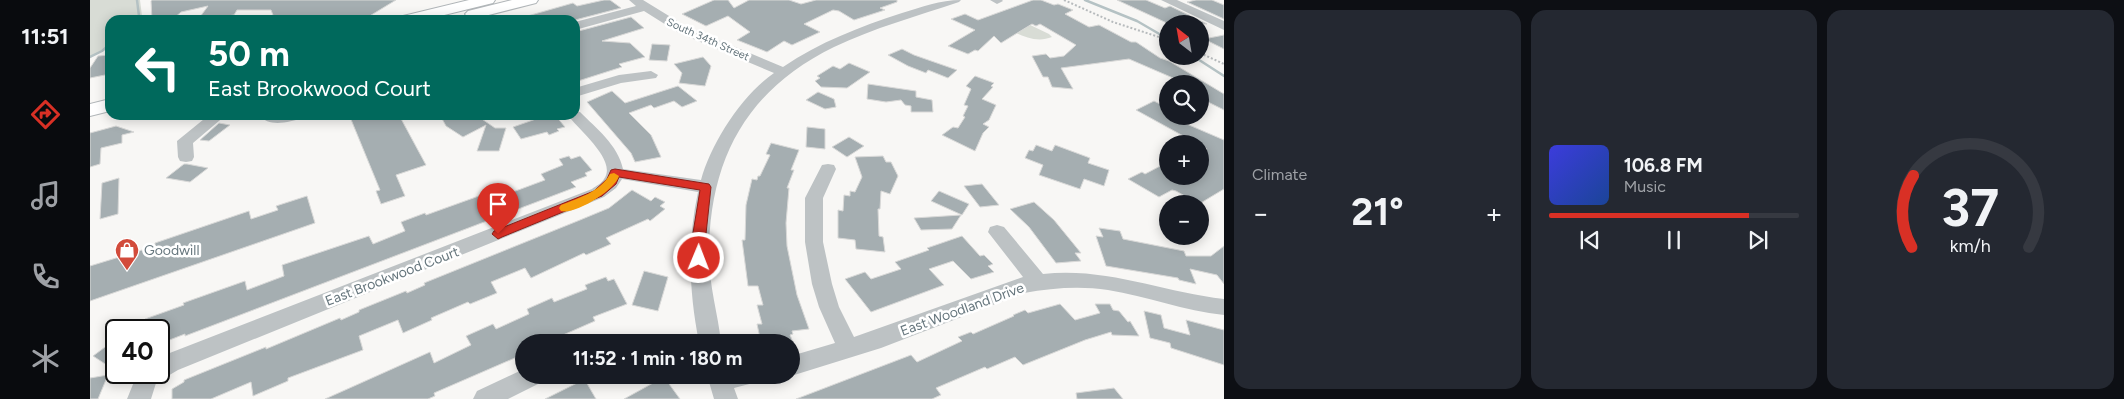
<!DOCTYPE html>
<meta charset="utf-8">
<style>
body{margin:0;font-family:Figtree,sans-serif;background:#242831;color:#f1f3f6;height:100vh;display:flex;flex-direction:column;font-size:19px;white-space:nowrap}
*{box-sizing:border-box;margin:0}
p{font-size:16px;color:#9ea1a6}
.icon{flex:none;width:28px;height:28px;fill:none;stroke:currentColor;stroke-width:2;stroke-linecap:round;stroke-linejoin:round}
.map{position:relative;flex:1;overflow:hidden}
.side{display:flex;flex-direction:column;gap:10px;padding:10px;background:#0d0f14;width:900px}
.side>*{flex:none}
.guide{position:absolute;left:15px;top:15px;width:475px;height:105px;border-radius:15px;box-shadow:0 2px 12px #0003;background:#00695c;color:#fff;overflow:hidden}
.needle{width:32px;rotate:329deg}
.controls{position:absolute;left:1069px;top:15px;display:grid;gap:10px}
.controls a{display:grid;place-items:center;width:50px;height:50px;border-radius:50%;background:#171b24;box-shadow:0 2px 12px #0003;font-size:25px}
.speed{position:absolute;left:15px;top:319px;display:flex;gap:10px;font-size:25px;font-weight:700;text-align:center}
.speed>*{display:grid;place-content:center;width:65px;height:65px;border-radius:50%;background:#171b24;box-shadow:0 2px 12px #0003;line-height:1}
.speed .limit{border:2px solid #111;border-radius:8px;background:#fff;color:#111}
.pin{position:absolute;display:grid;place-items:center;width:42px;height:42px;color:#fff;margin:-51px -21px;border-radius:50% 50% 50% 0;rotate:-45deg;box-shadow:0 0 5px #0007}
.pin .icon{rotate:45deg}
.me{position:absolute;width:55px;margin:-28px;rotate:1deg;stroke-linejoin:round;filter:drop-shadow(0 0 4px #0008)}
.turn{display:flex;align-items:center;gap:18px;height:105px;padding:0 20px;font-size:22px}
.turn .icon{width:65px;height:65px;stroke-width:2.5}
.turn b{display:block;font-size:35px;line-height:42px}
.big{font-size:38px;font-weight:700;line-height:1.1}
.side .card{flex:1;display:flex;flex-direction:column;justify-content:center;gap:8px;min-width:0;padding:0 18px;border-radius:15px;background:#242831}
.side .dial{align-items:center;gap:0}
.dial svg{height:130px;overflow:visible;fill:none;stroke:#363941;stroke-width:7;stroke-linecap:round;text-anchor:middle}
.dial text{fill:#f1f3f6;stroke:none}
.song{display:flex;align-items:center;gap:15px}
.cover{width:60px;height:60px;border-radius:8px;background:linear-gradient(135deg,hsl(240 70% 55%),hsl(220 70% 35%))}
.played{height:5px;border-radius:2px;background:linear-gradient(90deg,#d93025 80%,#363941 80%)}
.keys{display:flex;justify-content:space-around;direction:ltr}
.heat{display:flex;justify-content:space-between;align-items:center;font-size:28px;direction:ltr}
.side .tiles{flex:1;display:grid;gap:10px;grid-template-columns:repeat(3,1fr)}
.trip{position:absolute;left:425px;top:334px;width:285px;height:50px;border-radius:25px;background:#171b24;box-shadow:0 2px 12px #0003;font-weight:700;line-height:50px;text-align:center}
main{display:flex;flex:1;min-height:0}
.tab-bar{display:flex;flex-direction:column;width:90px;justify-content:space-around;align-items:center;background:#090b0e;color:#9ea1a6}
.tab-bar .icon{width:35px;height:35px}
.tab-bar .on{color:#d93025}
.tab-bar b{font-size:22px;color:#f1f3f6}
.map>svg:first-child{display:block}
.green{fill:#d8dcd5}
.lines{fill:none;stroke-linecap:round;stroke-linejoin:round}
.stream{stroke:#b5c2c4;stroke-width:2.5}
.building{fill:#a5aeb1;stroke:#d9d9d8}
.major-casing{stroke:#b1b6b9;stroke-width:2}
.path{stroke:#b7bbbd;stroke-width:2;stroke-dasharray:2 2;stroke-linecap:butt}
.minor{fill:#bdc2c4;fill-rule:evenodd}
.major{fill:#fff;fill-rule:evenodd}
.route{fill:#d93025;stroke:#8d1f18}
.slow{fill:#f59e0b}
.labels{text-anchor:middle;stroke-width:5;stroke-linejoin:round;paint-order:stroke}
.far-street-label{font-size:11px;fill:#66767d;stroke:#fff}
.poi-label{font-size:14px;fill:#66767d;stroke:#fff;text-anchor:start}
.street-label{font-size:14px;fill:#66767d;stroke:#fff}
</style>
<main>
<nav class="tab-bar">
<b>11:51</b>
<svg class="icon on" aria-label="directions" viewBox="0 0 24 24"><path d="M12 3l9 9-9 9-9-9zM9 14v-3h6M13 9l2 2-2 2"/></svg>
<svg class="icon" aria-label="music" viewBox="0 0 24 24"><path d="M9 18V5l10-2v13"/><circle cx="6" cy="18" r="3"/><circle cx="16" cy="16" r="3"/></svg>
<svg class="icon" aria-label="phone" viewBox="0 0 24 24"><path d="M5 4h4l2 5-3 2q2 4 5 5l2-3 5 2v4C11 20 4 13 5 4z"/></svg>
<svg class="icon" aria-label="climate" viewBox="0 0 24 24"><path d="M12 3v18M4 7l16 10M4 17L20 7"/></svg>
</nav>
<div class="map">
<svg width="1134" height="399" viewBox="0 0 1134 399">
<rect width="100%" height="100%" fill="#f8f7f5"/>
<path class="green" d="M0 0H50L52 16 48 20H20V47L0 58Z
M921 16 959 34 962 37C942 45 923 31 905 22Z"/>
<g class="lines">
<path class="stream" d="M995 0 1047 21 1078 39
M46 20 49 16 47 0
M1103 56 1134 76
M0 57 12 51 20 44"/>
</g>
<path class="building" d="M62 0H306L273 20H185L181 10H147L144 15 137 16 134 20H111L114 17H110L118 6 91 12 82 20H62L61 1Z
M514 0H520L531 8 485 20H435L434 17 483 3 487 6Z
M624 0H638L644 8 659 0H699L711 4 726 0H807V2L790 8 795 10 764 20 749 11 743 10 714 24 730 32 702 45 694 41 677 52 647 40 660 32 638 16 616 26 592 14Z
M943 0H951L964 5 968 4 983 10 975 14 999 27 1009 25 1041 42H1046L1070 58 1079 61 1134 94V110L1110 98V81L1091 84 1081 79 1083 78 1039 59 971 68 983 89 962 87 958 77H953L942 56 956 54 960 58 974 56 986 45 950 24 946 26 942 24 911 43 904 36 888 51 885 50 878 54 858 46 885 30 861 19 875 14 888 20Z
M1027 0H1056L1075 8 1080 6 1117 24H1079Z
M1106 0H1122L1134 5V19L1097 2Z
M541 17 554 28 512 41 540 43 555 57 529 64 532 67 485 82V32Z
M1134 35V49L1114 39Z
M562 44 580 45 577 61 559 60Z
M812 49 824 55 867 70 858 78 838 70 836 73 818 66 798 55Z
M20 55V74L0 78V68L8 56Z
M613 57 621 66 615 86 589 83 592 73 584 64Z
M759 63 780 72 757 88 731 87 725 81 730 78 727 76 743 66 750 69Z
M885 76 904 83 901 86 903 87 892 99 906 105 899 120 893 124 899 127 893 133 885 151 852 135 863 127 868 128 875 117 873 116 878 106 874 105 881 89 876 86Z
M778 84 826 91V97L842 100 843 112H821V106L815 105 811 100 796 102 777 99Z
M588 86 607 101 592 107 584 101 564 108 561 105 539 113 561 135 571 157 545 162 541 153 497 102 522 91 535 103Z
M728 92 744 99 746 107 735 109 716 100Z
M1064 101 1078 108V116L1134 140V189L1109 204 1086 191 1082 190 1069 197 1038 179 1052 172 1055 174 1078 162V176H1110V153L1117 149 1046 110Z
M268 115H309L336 165 306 175 315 196 291 204 286 191 290 190 260 117Z
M350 115H386L405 128H416L409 151H387L396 125 373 137 356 126Z
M443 115H465L475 127 467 129 469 131 459 135 457 132 431 139 423 127 446 119Z
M129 123 140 125 119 141 110 140Z
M26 126 44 132 32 135V143L11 148 10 164 0 167V133Z
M717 127 735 129V149L716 147Z
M759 137 774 146 757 157 742 147Z
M681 143 709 150 701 170H704L697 188H699L696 223 697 246 707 295 719 329 702 331 703 334 700 335 703 342H679L678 337 670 338 667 324H672L667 305H673L668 286H658L652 240H655L656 205 662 179 667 180 668 176H670L680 155 676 154Z
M946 145 962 151 965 145 1000 158 998 163 1019 170 1014 186 994 179 990 189 949 175 953 165 935 158 939 150 943 151Z
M479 156 481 159 490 156 502 170 495 173 497 176 481 182 486 187 95 336V334L69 344V330H56L55 319 94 305 93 303 155 281 157 290 194 276 192 265 279 236 283 244 315 231 311 222 335 213 336 215 400 192 404 199 455 180 451 174 473 165 469 159Z
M793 156 796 162H801L808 176 800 194 791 191 790 209H788L789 236 793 237 795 252 766 249 765 240 748 238V210L753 211 754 195 760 196V191L765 192 772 177 765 157Z
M94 164H97L118 168 100 182 76 178Z
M29 178 28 214 10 219 12 183Z
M892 184 909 205 890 207 874 186Z
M542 190 561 201 565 197 575 202 570 206 575 209 560 221 558 219 516 238 521 244 496 255 494 253 441 278 435 268 401 282 407 293 380 304 378 302 341 318 342 320 313 333 308 320 269 336 273 350 198 378V381L163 396 161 382 121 399H82V389L94 382V380L176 347V349L250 318 251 320 269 312V310L316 291 317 293 335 285 334 283 490 220 519 208Z
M849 191 879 204 872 215 841 201Z
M217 196 225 223 0 301V266L65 246V243L159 211 161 219 188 210 186 206Z
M944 202 964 220 991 253H985L991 261 966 263 939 227 920 209Z
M871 215 862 229 831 230 824 218Z
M1009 228 1030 231 1033 239 1094 251 1096 256H1121L1134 246V284L1127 275 1100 269 1106 284 1089 280 1088 278 1016 266 1006 236 1013 237Z
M872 236 890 256 894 255 903 264 898 266 904 272 881 279 863 261 839 269 854 285 781 312 755 279 775 272 781 279 811 269 805 262 839 250 837 248Z
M554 271 578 277 568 311 542 305Z
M516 277 518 281 524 279 537 304 503 317 505 321 457 342 453 338 444 342H434V354L344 393 345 396 338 399H235L340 352 344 363 381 345 376 336 403 324 406 329 439 314 437 309 462 298 464 302 497 289 495 285Z
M970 304 985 320 1010 313 1005 304H1020L1023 310 1029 311 1038 322 1040 321 1049 336 1022 335 1021 332 995 340 933 365 925 357 897 369 895 367 846 388 851 395 842 399H706L821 355 827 362 872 341 868 337 881 332 883 334 924 316 923 315 935 310 938 313Z
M1054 311 1071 315 1074 328 1100 335 1096 320 1134 330V365L1081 348 1080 343 1060 338Z
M26 339V371L3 356Z
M18 375 8 399H0V378Z
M574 377 590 399H534Z
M495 380 506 399H455L485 384Z
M1024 388 1033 399H987L986 393Z"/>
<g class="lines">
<g class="major-casing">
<path id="major" d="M379 0H405L403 3 334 20H307L309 17Z
M422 0H448L446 3 383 19 378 17 375 14 378 11Z
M20 99V111L0 116V104Z"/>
</g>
<path class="path" d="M974 0 1023 22 1078 40
M1110 53 1134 64"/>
<path class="minor" d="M539 0H553L597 27 693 67C730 42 769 27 812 13 832 7 850 0 871 0L869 2C827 16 784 28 744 47 656 90 619 160 619 256 619 285 628 314 631 342H609C599 292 597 242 608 192L532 179 526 188 514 197 88 370 66 383 61 399H37L48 372H69V358L72 356 502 189C506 186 512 183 514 179 528 160 487 129 478 115H485V111L490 112C506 128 528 145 533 169L611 180C621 143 652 95 684 73L589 33 554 11 485 30V22L546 6Z
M900 0H912L913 1 907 4Z
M1071 0H1087L1134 21V30Z
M561 71 568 75 566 78 531 83 485 97V88L529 75Z
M119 115H136L103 143 104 157 102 161 96 162 90 161 88 157 87 141Z
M169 115H215L213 118C199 122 179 128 169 115Z
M738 164 744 165 746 169 733 198V242L742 284 749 307 764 337 933 277 898 232 900 227 907 225 914 227 953 274C1017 267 1072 292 1134 299V315C1094 311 1057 296 1018 290 990 286 962 288 934 293L791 348 701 376 699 375H701V356L745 343 729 307 722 284 715 242V198L732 165Z
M434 369V375H455L452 382 418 399H383L387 391Z
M617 375H670L667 382 644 388 648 399H624Z"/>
<use href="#major" class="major"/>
</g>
<path class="route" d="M525 169 619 184 621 187 613 262H604L602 258 603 233 610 190 529 177 526 184 512 196 412 237 408 239 402 234 404 231 504 191 517 179 521 170Z"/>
<path class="slow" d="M524 173 529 176C525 190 485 215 471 211L469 208 471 205C489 198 510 192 520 174Z"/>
<defs>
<g id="shop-pin" transform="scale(1.25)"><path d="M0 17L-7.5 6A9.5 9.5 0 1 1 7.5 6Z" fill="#d24b3b" stroke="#fff"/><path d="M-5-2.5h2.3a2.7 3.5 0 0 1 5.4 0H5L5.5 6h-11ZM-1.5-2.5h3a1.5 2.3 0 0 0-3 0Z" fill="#fff"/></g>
</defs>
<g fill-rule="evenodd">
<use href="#shop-pin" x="37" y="250"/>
</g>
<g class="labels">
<g class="far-street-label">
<text transform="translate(618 39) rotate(24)" y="4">South 34th Street</text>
</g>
<g class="poi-label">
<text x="54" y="255">Goodwill</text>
</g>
<g class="street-label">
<text transform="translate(302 276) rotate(-21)" y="5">East Brookwood Court</text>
<text transform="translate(872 309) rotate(-20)" y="5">East Woodland Drive</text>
</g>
</g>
</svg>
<div class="controls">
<a><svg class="needle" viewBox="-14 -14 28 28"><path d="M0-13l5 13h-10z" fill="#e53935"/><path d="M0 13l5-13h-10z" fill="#9ea1a6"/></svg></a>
<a><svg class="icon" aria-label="search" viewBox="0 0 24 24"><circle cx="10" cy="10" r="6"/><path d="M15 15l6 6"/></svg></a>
<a>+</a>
<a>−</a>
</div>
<div class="speed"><div class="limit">40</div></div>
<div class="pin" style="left:408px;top:234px;background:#d93025"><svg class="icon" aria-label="arrive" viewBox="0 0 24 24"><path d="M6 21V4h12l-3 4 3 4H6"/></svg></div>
<svg class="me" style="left:609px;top:258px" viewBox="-20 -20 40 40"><circle r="17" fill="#d93025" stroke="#fff" stroke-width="3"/><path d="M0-11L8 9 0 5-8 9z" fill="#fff"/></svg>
<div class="trip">11:52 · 1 min · 180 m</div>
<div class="guide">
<div class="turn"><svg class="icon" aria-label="left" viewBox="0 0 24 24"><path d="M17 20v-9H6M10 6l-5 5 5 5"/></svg><div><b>50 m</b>East Brookwood Court</div></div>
</div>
</div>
<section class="side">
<div class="tiles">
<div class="card"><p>Climate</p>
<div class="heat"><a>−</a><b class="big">21°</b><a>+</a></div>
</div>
<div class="card">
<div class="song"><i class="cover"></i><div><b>106.8 FM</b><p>Music</p></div></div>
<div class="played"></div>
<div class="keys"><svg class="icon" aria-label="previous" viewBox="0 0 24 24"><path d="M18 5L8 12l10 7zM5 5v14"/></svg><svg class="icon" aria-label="pause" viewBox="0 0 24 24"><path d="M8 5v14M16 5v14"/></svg><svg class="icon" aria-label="next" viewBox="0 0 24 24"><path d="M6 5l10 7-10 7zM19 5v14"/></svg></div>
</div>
<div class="card dial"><svg viewBox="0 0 100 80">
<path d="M14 69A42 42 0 1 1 86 69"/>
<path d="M14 69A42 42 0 0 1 15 25" stroke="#d93025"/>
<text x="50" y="56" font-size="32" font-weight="700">37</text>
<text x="50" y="72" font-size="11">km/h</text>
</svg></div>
</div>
</section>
</main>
